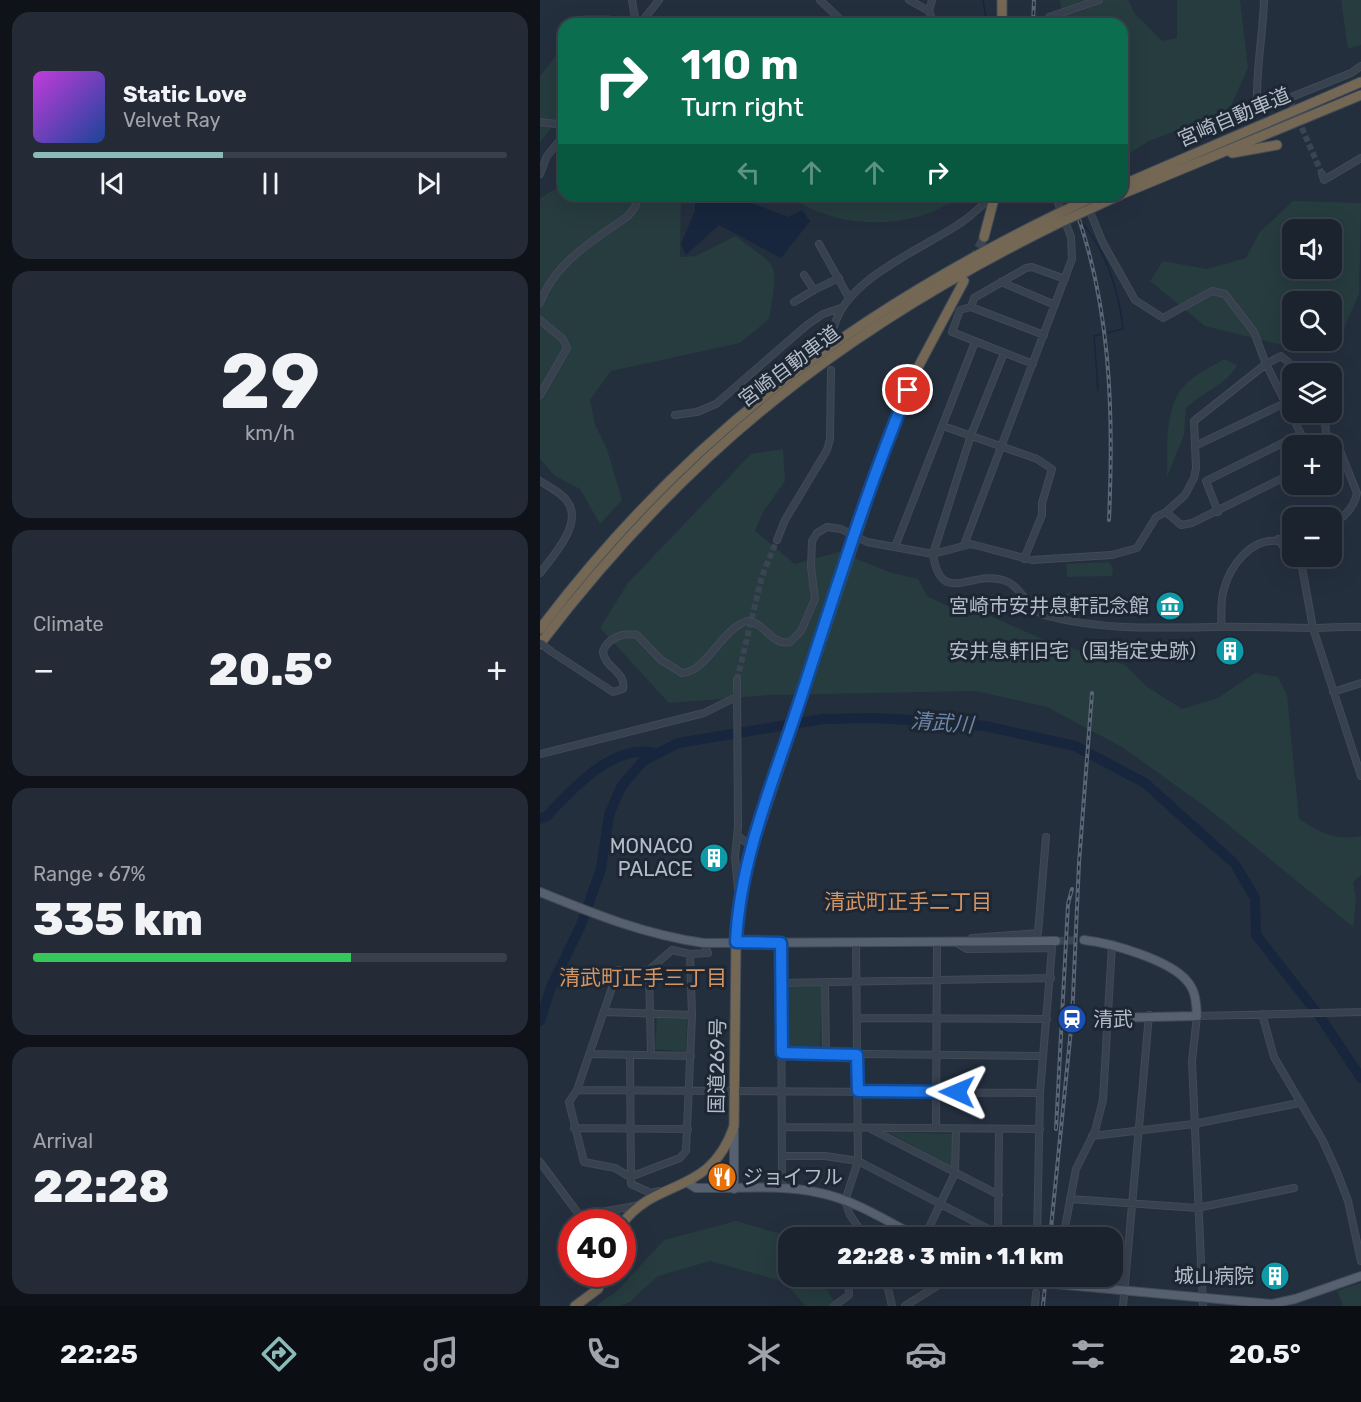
<!DOCTYPE html>
<meta charset="utf-8">
<style>
body{margin:0;font-family:Rubik,"Noto Sans JP",sans-serif;background:#242b36;color:#f1f3f6;height:100vh;display:flex;flex-direction:column;font-size:22px;white-space:nowrap}
*{box-sizing:border-box;margin:0}
p{font-size:20px;color:#a0a4aa}
.icon{flex:none;width:33px;height:33px;fill:none;stroke:currentColor;stroke-width:2;stroke-linecap:round;stroke-linejoin:round}
.map{position:relative;flex:1;overflow:hidden}
.details{display:flex;flex-direction:column;gap:12px;padding:12px;background:#0f1319;width:540px}
.details>*{flex:none}
.banner{position:absolute;left:18px;top:18px;width:570px;height:183px;border-radius:18px;box-shadow:0 6px 24px #0002,0 0 0 2px #39404a;background:#0b6e4f;color:#fff;overflow:hidden}
.tools{position:absolute;left:742px;top:219px;display:grid;gap:12px}
.tools a{display:grid;place-items:center;width:60px;height:60px;border-radius:12px;background:#1b232e;box-shadow:0 6px 24px #0002,0 0 0 2px #39404a;font-size:30px}
.speed{position:absolute;left:18px;top:1209px;display:flex;gap:12px;font-size:30px;font-weight:700;text-align:center}
.speed>*{display:grid;place-content:center;width:78px;height:78px;border-radius:50%;background:#1b232e;box-shadow:0 6px 24px #0002,0 0 0 2px #39404a;line-height:1}
.speed .limit{border:9px solid #d22;background:#fff;color:#111}
.pin{position:absolute;display:grid;place-items:center;width:51px;height:51px;color:#fff;margin:-26px;border:3px solid #fff;border-radius:50%;box-shadow:0 2px 6px #0007}
.me{position:absolute;width:66px;margin:-33px;rotate:271deg;stroke-linejoin:round;filter:drop-shadow(0 0 4px #0008)}
.turn{display:flex;align-items:center;gap:21px;height:126px;padding:0 24px;font-size:27px}
.turn .icon{width:78px;height:78px;stroke-width:2.5}
.turn b{display:block;font-size:42px;line-height:51px}
.lanes{display:flex;align-items:center;height:57px;padding:0 24px;background:#0003;justify-content:center;gap:30px;direction:ltr}
.lanes .off{opacity:.35}
.big{font-size:45px;font-weight:800;line-height:1.1}
.details .tile{flex:1;display:flex;flex-direction:column;justify-content:center;gap:9px;min-width:0;padding:0 21px;border-radius:18px;background:#242b36}
.details .dial{align-items:center;gap:0}
.dial b{font-size:78px;line-height:1}
.song{display:flex;align-items:center;gap:18px}
.cover{width:72px;height:72px;border-radius:9px;background:linear-gradient(135deg,hsl(290 70% 55%),hsl(220 70% 35%))}
.played{height:6px;border-radius:3px;background:linear-gradient(90deg,#8bbbb9 40%,#39404a 40%)}
.keys{display:flex;justify-content:space-around;direction:ltr}
.heat{display:flex;justify-content:space-between;align-items:center;font-size:33px;direction:ltr}
.charge{height:9px;border-radius:4px;background:linear-gradient(90deg,#34c759 67%,#39404a 0)}
.trip{position:absolute;left:238px;top:1227px;width:345px;height:60px;border-radius:18px;background:#1b232e;box-shadow:0 6px 24px #0002,0 0 0 2px #39404a;font-weight:800;line-height:60px;text-align:center}
.menu{display:flex;height:96px;justify-content:space-around;align-items:center;background:#0b0e12;color:#a0a4aa}
.menu .icon{width:42px;height:42px}
.menu .selected{color:#8bbbb9}
.menu b{font-size:27px;color:#f1f3f6}
main{display:flex;flex:1;min-height:0}
.map>svg:first-child{display:block}
.green{fill:#263c3f;fill-rule:evenodd}
.water{fill:#17263c}
.lines{fill:none;stroke-linecap:round;stroke-linejoin:round}
.stream{stroke:#17263c;stroke-width:1.5}
.river{stroke:#17263c;stroke-width:10}
.minor-tunnel{stroke:#3a4453;stroke-width:6;stroke-dasharray:6 3;stroke-linecap:butt}
.major-tunnel{stroke:#3a4453;stroke-width:8;stroke-dasharray:8 4;stroke-linecap:butt}
.highway-tunnel{stroke:#3a4453;stroke-width:9;stroke-dasharray:9 4.5;stroke-linecap:butt}
.minor-casing{stroke:#414a57;stroke-width:8}
.major-casing{stroke:#414a57;stroke-width:10}
.highway-casing{stroke:#434c59;stroke-width:11}
.minor{stroke:#38414e;stroke-width:6}
.major{stroke:#56606e;stroke-width:8}
.highway{stroke:#746855;stroke-width:9}
.rail-casing{stroke:#5a6575;stroke-width:4}
.rail{stroke:#1d2633;stroke-width:1.5;stroke-dasharray:4.5;stroke-linecap:butt}
.minor-bridge-casing{stroke:#414a57;stroke-width:8;stroke-linecap:butt}
.highway-bridge-casing{stroke:#434c59;stroke-width:11;stroke-linecap:butt}
.minor-bridge{stroke:#38414e;stroke-width:6}
.highway-bridge{stroke:#746855;stroke-width:9}
.route-casing{stroke:#114b97;stroke-width:15}
.route{stroke:#1a73e8;stroke-width:10}
.labels{text-anchor:middle;stroke-width:6;stroke-linejoin:round;paint-order:stroke}
.street-label{font-size:20px;fill:#b4bcc9;stroke:#1d2633}
.poi-label{font-size:20px;fill:#b4bcc9;stroke:#1d2633;text-anchor:end}
.water-label{font-size:21px;font-style:italic;fill:#6d86a8;stroke:#1d2633}
.neighbourhood-label{font-size:21px;fill:#d59563;stroke:#1d2633}
</style>
<main>
<section class="details">
<div class="tile">
<div class="song"><i class="cover"></i><div><b>Static Love</b><p>Velvet Ray</p></div></div>
<div class="played"></div>
<div class="keys"><svg class="icon" aria-label="previous" viewBox="0 0 24 24"><path d="M18 5L8 12l10 7zM5 5v14"/></svg><svg class="icon" aria-label="pause" viewBox="0 0 24 24"><path d="M8 5v14M16 5v14"/></svg><svg class="icon" aria-label="next" viewBox="0 0 24 24"><path d="M6 5l10 7-10 7zM19 5v14"/></svg></div>
</div>
<div class="tile dial"><b>29</b><p>km/h</p></div>
<div class="tile"><p>Climate</p>
<div class="heat"><a>−</a><b class="big">20.5°</b><a>+</a></div>
</div>
<div class="tile"><p>Range · 67%</p><b class="big">335 km</b><div class="charge"></div></div>
<div class="tile"><p>Arrival</p><b class="big">22:28</b></div>
</section>
<div class="map">
<svg width="821" height="1306" viewBox="0 0 821 1306">
<rect width="100%" height="100%" fill="#242f3e"/>
<path class="green" d="M520 0H588L595 14 622 41 637 38V0H700L708 68 689 110 609 141 582 158V24H524Z
M801 0H821V45L808 49Z
M43 15H70L73 24H38Z
M24 45V113L0 142V76Z
M24 184V195H141L140 257 156 256 195 236C242 270 238 262 229 319L200 343 71 371 50 400 55 425 67 449 82 500 60 524 40 489 15 476 0 459V198Z
M254 195H419L416 201C403 206 390 214 377 217 337 228 289 222 255 200Z
M753 201 821 203 819 294 795 349 775 353 665 326 610 281 623 261 667 269 706 258 720 232ZM753 230H792V268H753ZM753 302H792V340H753Z
M684 359 697 365C688 384 661 393 646 408L644 435 627 477C628 447 623 404 648 382 658 373 673 366 684 359Z
M243 449 245 481 223 512 215 531 255 564 299 552 352 573 378 579 387 596 418 611 442 612 500 638 585 665 606 686 642 709 678 698 715 673 738 677 747 695 759 819C781 833 795 841 821 836V875L813 882 816 900 813 927 670 810 582 747 507 707 436 691 229 695 129 703 60 628 88 583 211 454Z
M569 562 573 568 572 576 527 577 526 564Z
M530 592V611L504 606Z
M282 986 280 1050H246V987Z
M117 1016 147 1017 146 1052 115 1049Z
M348 1132 412 1134V1167Z
M196 1221 248 1236 249 1276 279 1277 297 1306H265L245 1282 170 1261 118 1276 90 1302 80 1306H56L78 1290 124 1240Z
M821 1283V1306H803L797 1291Z"/>
<path class="water" d="M155 195H191L248 217 262 210 270 221 241 258 179 225 146 255 141 244 155 211Z"/>
<g class="lines">
<path class="stream" d="M443 0 447 24
M520 195 527 206
M538 218C565 247 579 290 583 329L554 336 558 390"/>
<path class="river" d="M0 819 7 816C34 787 74 743 116 753
M0 1021 11 987 41 925 61 869 69 815 81 787 103 761 138 743 283 719 333 718 389 721 445 726 535 746 605 783 695 864 715 898 716 935 781 1018 821 1078"/>
<path class="minor-tunnel" d="M751 103 782 174
M293 346 294 327
M197 680 222 576 237 540"/>
<path class="major-tunnel" d="M516 941 544 940"/>
<path class="highway-tunnel" d="M433 260 444 237"/>
<g class="minor-casing">
<path id="minor" d="M92 0 96 24
M280 0 305 24
M369 0 389 11
M392 0 389 11 394 24
M724 0C723 34 716 69 717 103L724 108 811 73 821 66
M100 24 119 0
M507 24 509 17 559 0
M0 122 24 125
M0 174 7 156 24 135
M782 174 784 180 821 158
M543 195 563 243 595 300 623 318 672 291 685 294 714 332 726 364 767 446
M279 244 309 298
M264 275 274 290 299 278
M461 282 515 305
M254 302 274 290
M0 303C15 262 54 240 88 216L95 207 98 195
M431 307 504 335
M0 320 23 339 27 348 0 395
M294 327C306 279 380 250 419 224 432 216 442 204 455 195
M464 353 431 435 393 554C401 607 430 570 463 580 482 585 487 611 508 616 560 630 617 628 671 627 706 626 741 628 776 628 791 628 806 626 821 627
M493 364 412 332 420 310 431 307 434 298 486 268 492 267 525 279
M784 412 786 433 799 448 817 493C814 508 805 517 792 524
M135 415 157 412 176 404 267 325 283 314 301 308
M403 426 497 459 512 469 502 503V515L484 559
M655 446 745 403
M0 481C9 487 21 492 27 501 44 523 13 556 0 573
M626 512 641 525 652 523 753 473
M678 512 666 481 761 434
M738 539 743 546 753 547
M237 540 245 520 287 450 290 439 291 370
M424 545 532 259 531 237 515 195
M355 547 435 342
M760 556 773 628 821 776
M681 627C682 615 680 600 684 589 690 566 711 538 737 541
M12 652 73 692 83 689C87 672 64 668 63 651 68 638 83 632 97 635L121 660 142 673C167 672 180 630 207 621 225 622 231 646 250 642L261 631 275 599 271 567 272 541 277 533 287 527 301 529 327 542 393 554 431 544 492 560 572 555 597 548 616 517 626 512 645 495 654 478 656 468 654 421 726 364 741 356 762 374
M197 680 198 827 195 857 198 889
M793 692 821 683
M0 754 164 713 196 697
M198 836 211 846
M432 938 498 933 506 837
M316 942 318 1161 305 1201 310 1215 326 1238
M241 943 242 1188
M417 943 427 949 512 948 500 1093 497 1238
M109 970 111 1055
M285 982 286 1054
M241 983 511 978
M65 1012 152 1015
M722 1014 734 1057 783 1141 797 1172 808 1201 821 1261
M317 1018 507 1019
M242 1053 503 1056
M50 1054 151 1056
M90 1055 91 1184 111 1193 119 1191
M37 1090 500 1093
M242 1127 500 1129
M34 1128 148 1129
M396 1128 397 942
M331 1129 459 1195
M552 1136 654 1124 759 1103
M242 1156H285L318 1161 458 1234 471 1238
M0 1162 40 1216 100 1205
M90 1177 75 1168 44 1162 29 1102 37 1090 78 970H109L132 950 150 954
M90 1177 140 1158 146 1151 152 1015 150 954 168 953 164 943
M530 1199 657 1208 754 1188
M40 1216 49 1222
M458 1234 459 1129
M384 1238 415 1173 416 1129
M523 1238 536 1169 555 1131 563 1100 572 944
M345 1276 352 1306
M520 1276 585 1284
M496 1277V1276
M294 1306 309 1295 308 1276
M365 1306 413 1276
M495 1306 496 1293
M583 1306 609 1015
M663 1306 652 1061 657 1016 821 1012"/>
</g>
<g class="major-casing">
<path id="major" d="M0 892C54 914 106 935 164 943L516 941
M544 940C571 943 630 960 647 981 656 991 656 1003 657 1016L569 1018
M148 1183 156 1188C197 1189 240 1184 280 1193 315 1200 348 1222 380 1238
M194 1189V1127
M463 1276 482 1281 732 1304 755 1299 821 1276"/>
</g>
<g class="highway-casing">
<path id="highway" d="M462 24V0
M692 153 737 145
M582 185 821 82
M582 194 821 95
M549 199 559 195
M552 208 580 195
M444 237 455 195
M0 629C142 441 306 317 517 214
M0 644C147 451 304 328 521 222
M82 1224C116 1177 170 1197 194 1126L196 942 203 877 352 428 376 371 424 281
M35 1306 58 1289 64 1274"/>
</g>
<use href="#minor" class="minor"/>
<use href="#major" class="major"/>
<use href="#highway" class="highway"/>
<g class="rail-casing">
<path id="rail" d="M493 24 494 0
M530 195C571 297 574 412 569 520
M516 1129 528 904 532 889
M510 1238 532 1019 539 863 552 693
M503 1306 506 1276"/>
</g>
<use href="#rail" class="rail"/>
<g class="minor-bridge-casing">
<path id="minor-bridge" d="M0 643 12 652"/>
</g>
<g class="highway-bridge-casing">
<path id="highway-bridge" d="M517 214 549 199
M521 222 552 208"/>
</g>
<use href="#minor-bridge" class="minor-bridge"/>
<use href="#highway-bridge" class="highway-bridge"/>
</g>
<g class="lines">
<g class="route-casing">
<path id="route" d="M368 390C326 491 294 596 260 700 234 780 200 858 196 942L241 943 242 1053 317 1055 318 1091 417 1092"/>
</g>
<use href="#route" class="route"/>
</g>
<defs>
<g id="museum-disc" transform="scale(1.5)"><circle r="9.5" fill="#0f9aa8" stroke="#1d2633"/><path d="M0-6L6-3V-2H-6V-3ZM-5-1h2V3h-2ZM-1-1h2V3h-2ZM3-1h2V3H3ZM-6 4H6V6H-6Z" fill="#fff"/></g>
<g id="building-disc" transform="scale(1.5)"><circle r="9.5" fill="#0f9aa8" stroke="#1d2633"/><path d="M-4-6H4V6H1V3H-1V6H-4ZM-2.5-4.3h1.7v1.8h-1.7ZM.8-4.3h1.7v1.8H.8ZM-2.5-1h1.7V.8h-1.7ZM.8-1h1.7V.8H.8Z" fill="#fff"/></g>
<g id="station-disc" transform="scale(1.5)"><circle r="9.5" fill="#1a4fb4" stroke="#1d2633"/><path d="M-3-6H3Q5-6 5-4V2Q5 4 3 4L4.5 6H3L1.5 4h-3L-3 6H-4.5L-3 4Q-5 4-5 2V-4Q-5-6-3-6ZM-3.5-4v3h7v-3ZM-3.5 1v1.5H-2V1ZM2 1v1.5H3.5V1Z" fill="#fff"/></g>
<g id="restaurant-disc" transform="scale(1.5)"><circle r="9.5" fill="#e8710a" stroke="#1d2633"/><path d="M-5-6h1v4h1v-4h1v4h1v-4h1v5L-1.5 .5V6h-2V.5L-5-1ZM5-6V6H3V1.5H1.5Q1.5-4 5-6Z" fill="#fff"/></g>
</defs>
<g fill-rule="evenodd">
<use href="#museum-disc" x="630" y="606"/>
<use href="#building-disc" x="690" y="651"/>
<use href="#building-disc" x="174" y="858"/>
<use href="#station-disc" x="532" y="1019"/>
<use href="#restaurant-disc" x="182" y="1177"/>
<use href="#building-disc" x="735" y="1276"/>
</g>
<g class="labels">
<g class="street-label">
<text transform="translate(694 117) rotate(-23)" y="7">宮崎自動車道</text>
<text transform="translate(249 366) rotate(-37)" y="7">宮崎自動車道</text>
<text transform="translate(177 1066) rotate(-89)" y="7">国道269号</text>
</g>
<g class="poi-label">
<text x="609" y="613">宮崎市安井息軒記念館</text>
<text x="669" y="658">安井息軒旧宅（国指定史跡）</text>
<text x="153" y="853">MONACO<tspan x="153" dy="23">PALACE</tspan></text>
<text x="553" y="1026" text-anchor="start">清武</text>
<text x="203" y="1184" text-anchor="start">ジョイフル</text>
<text x="714" y="1283">城山病院</text>
</g>
<g class="water-label">
<text transform="translate(402 723) rotate(4)" y="7">清武川</text>
</g>
<g class="neighbourhood-label">
<text x="368" y="909">清武町正手二丁目</text>
<text x="103" y="985">清武町正手三丁目</text>
</g>
</g>
</svg>
<div class="tools">
<a><svg class="icon" aria-label="sound" viewBox="0 0 24 24"><path d="M4 9h4l5-4v14l-5-4H4zM17 9q2 3 0 6"/></svg></a>
<a><svg class="icon" aria-label="search" viewBox="0 0 24 24"><circle cx="10" cy="10" r="6"/><path d="M15 15l6 6"/></svg></a>
<a><svg class="icon" aria-label="layers" viewBox="0 0 24 24"><path d="M12 4l9 5-9 5-9-5zM3 14l9 5 9-5"/></svg></a>
<a>+</a>
<a>−</a>
</div>
<div class="speed"><div class="limit">40</div></div>
<div class="pin" style="left:368px;top:390px;background:#d93025"><svg class="icon" aria-label="arrive" viewBox="0 0 24 24"><path d="M6 21V4h12l-3 4 3 4H6"/></svg></div>
<svg class="me" style="left:417px;top:1092px" viewBox="-20 -20 40 40"><path d="M0-17L14 15 0 8-14 15z" fill="#1a73e8" stroke="#fff" stroke-width="4"/></svg>
<div class="trip">22:28 · 3 min · 1.1 km</div>
<div class="banner">
<div class="turn"><svg class="icon" aria-label="right" viewBox="0 0 24 24"><path d="M7 20v-9h11M14 6l5 5-5 5"/></svg><div><b>110 m</b>Turn right</div></div>
<div class="lanes"><svg class="icon off" aria-label="left" viewBox="0 0 24 24"><path d="M17 20v-9H6M10 6l-5 5 5 5"/></svg><svg class="icon off" aria-label="ahead" viewBox="0 0 24 24"><path d="M12 20V5M6 11l6-6 6 6"/></svg><svg class="icon off" aria-label="ahead" viewBox="0 0 24 24"><path d="M12 20V5M6 11l6-6 6 6"/></svg><svg class="icon" aria-label="right" viewBox="0 0 24 24"><path d="M7 20v-9h11M14 6l5 5-5 5"/></svg></div>
</div>
</div>
</main>
<nav class="menu">
<b>22:25</b>
<svg class="icon selected" aria-label="directions" viewBox="0 0 24 24"><path d="M12 3l9 9-9 9-9-9zM9 14v-3h6M13 9l2 2-2 2"/></svg>
<svg class="icon" aria-label="music" viewBox="0 0 24 24"><path d="M9 18V5l10-2v13"/><circle cx="6" cy="18" r="3"/><circle cx="16" cy="16" r="3"/></svg>
<svg class="icon" aria-label="phone" viewBox="0 0 24 24"><path d="M5 4h4l2 5-3 2q2 4 5 5l2-3 5 2v4C11 20 4 13 5 4z"/></svg>
<svg class="icon" aria-label="climate" viewBox="0 0 24 24"><path d="M12 3v18M4 7l16 10M4 17L20 7"/></svg>
<svg class="icon" aria-label="car" viewBox="0 0 24 24"><path d="M5 17H2v-5l4-1 3-4h7l3 4 3 1v5h-3M9 17h6M6 11h13"/><circle cx="7" cy="17" r="2"/><circle cx="17" cy="17" r="2"/></svg>
<svg class="icon" aria-label="filters" viewBox="0 0 24 24"><path d="M4 7h16M4 17h16"/><circle cx="9" cy="7" r="2"/><circle cx="15" cy="17" r="2"/></svg>
<b>20.5°</b>
</nav>
